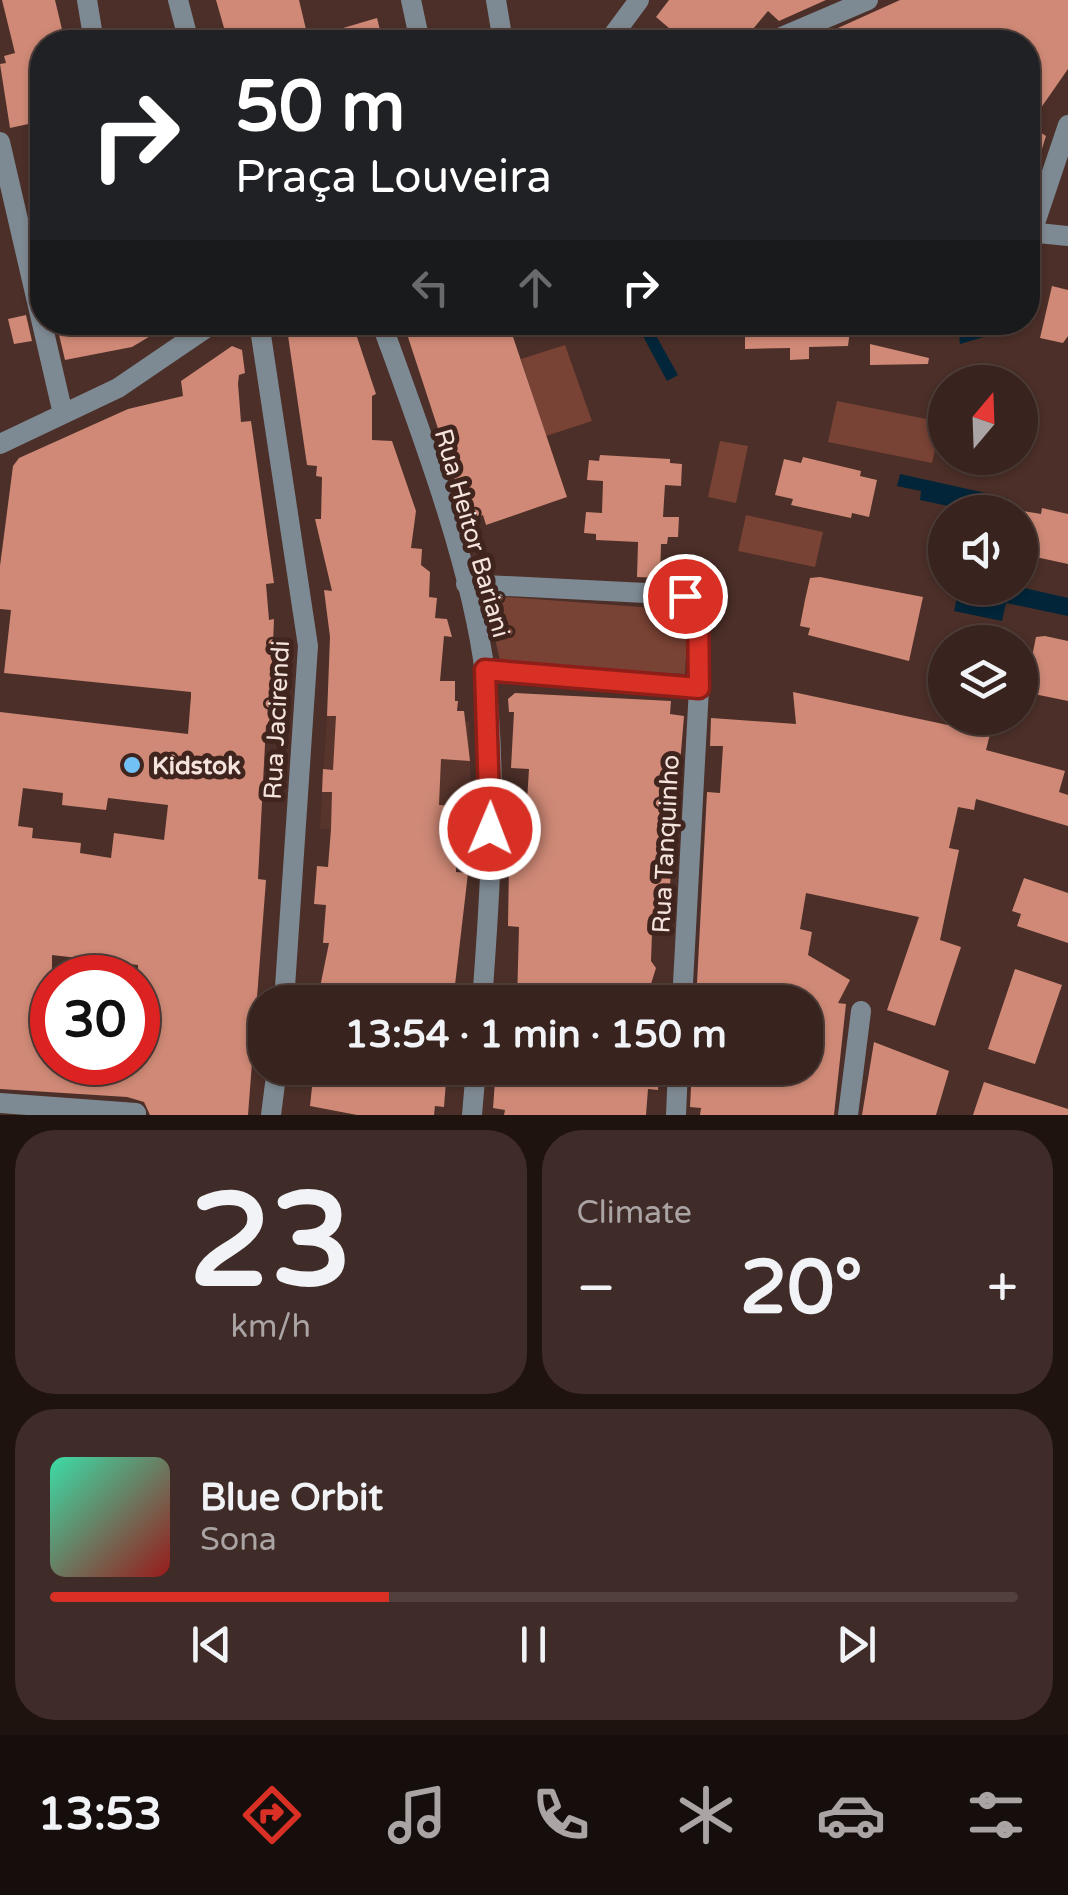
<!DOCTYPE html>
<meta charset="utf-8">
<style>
body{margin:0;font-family:"Varela Round",sans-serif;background:#3f2b27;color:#f1f3f6;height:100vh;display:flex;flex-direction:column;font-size:38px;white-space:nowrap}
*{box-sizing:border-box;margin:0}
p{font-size:32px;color:#aba4a4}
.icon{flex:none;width:55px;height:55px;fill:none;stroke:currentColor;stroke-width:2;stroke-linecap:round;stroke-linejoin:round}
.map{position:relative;height:1115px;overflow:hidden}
.side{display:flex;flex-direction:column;gap:15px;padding:15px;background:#1f1310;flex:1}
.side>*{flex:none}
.banner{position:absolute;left:30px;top:30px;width:1010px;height:305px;border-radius:40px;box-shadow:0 2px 8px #0004,0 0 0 2px #52403c;background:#202124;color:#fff;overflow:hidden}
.needle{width:65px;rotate:19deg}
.fabs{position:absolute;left:928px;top:365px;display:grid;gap:20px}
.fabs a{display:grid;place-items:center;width:110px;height:110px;border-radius:50%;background:#38231e;box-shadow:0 2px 8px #0004,0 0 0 2px #52403c;font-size:50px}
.speed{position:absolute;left:30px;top:955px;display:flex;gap:20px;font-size:50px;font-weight:700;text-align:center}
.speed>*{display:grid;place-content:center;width:130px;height:130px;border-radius:50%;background:#38231e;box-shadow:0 2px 8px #0004,0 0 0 2px #52403c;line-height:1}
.speed .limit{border:15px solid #d22;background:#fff;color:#111}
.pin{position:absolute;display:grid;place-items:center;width:85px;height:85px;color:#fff;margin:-42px;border:5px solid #fff;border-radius:50%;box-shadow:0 2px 10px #0007}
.me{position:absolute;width:110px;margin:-55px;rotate:1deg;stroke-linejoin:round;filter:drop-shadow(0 0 8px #0008)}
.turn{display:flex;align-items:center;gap:35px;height:210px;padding:0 40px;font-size:45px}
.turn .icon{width:130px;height:130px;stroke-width:2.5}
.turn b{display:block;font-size:70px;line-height:85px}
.lanes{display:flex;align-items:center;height:95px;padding:0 40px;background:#0003;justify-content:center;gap:50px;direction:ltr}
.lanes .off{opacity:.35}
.big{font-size:75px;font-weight:700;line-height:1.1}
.side .card{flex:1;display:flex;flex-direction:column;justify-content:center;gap:15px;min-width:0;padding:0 35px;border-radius:40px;background:#3f2b27}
.side .dial{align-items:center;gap:0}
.dial b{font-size:130px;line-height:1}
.song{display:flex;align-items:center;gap:30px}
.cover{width:120px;height:120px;border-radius:15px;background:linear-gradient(135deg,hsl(160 70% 55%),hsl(0 70% 35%))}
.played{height:10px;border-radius:5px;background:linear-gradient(90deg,#d93025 35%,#52403c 35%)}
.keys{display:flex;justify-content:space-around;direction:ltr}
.heat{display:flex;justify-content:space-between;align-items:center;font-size:55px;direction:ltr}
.side .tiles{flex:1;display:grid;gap:15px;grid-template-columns:1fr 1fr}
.card:last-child{grid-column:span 2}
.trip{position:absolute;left:248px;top:985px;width:575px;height:100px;border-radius:40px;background:#38231e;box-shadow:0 2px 8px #0004,0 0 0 2px #52403c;font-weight:700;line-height:100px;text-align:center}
.dock{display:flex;height:160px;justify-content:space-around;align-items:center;background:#160e0c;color:#aba4a4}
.dock .icon{width:70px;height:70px}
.dock .selected{color:#d93025}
.dock b{font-size:45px;color:#f1f3f6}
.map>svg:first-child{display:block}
.built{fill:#58352c}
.green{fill:#784234}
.water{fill:#022539}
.building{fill:#cf8976;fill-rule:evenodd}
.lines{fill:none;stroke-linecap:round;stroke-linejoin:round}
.minor{stroke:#7e8a93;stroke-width:20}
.route-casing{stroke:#8d1f18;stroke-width:25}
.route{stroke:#d93025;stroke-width:18}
.poi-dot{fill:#72c1f5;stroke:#40251e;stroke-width:4}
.labels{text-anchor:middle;stroke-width:10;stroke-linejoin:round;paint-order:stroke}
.street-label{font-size:25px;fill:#f5e3de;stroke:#40251e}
.poi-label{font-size:25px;font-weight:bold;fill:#f5e3de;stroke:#40251e;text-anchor:start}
</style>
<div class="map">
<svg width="1068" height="1115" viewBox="0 0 1068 1115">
<rect width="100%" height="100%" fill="#4b2f28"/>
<path class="built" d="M327 716 469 722 472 836 320 829Z"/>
<path class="green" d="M565 345 592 421 546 436 521 359Z
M837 401 941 422 932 463 828 442Z
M720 441 748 446 736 503 708 497Z
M746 515 823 532 815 567 738 551Z
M493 596 680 610 688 623 685 674 505 664 500 661 487 603Z"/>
<path class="water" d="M636 323H649L678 375 667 381Z
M974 323H1014V328L960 344 959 335 968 332Z
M900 474 1008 498 1005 511 955 500 953 507 920 500 921 491 897 486Z
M1020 587 1068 598V616L1006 603 1002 621 954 611 959 588Z"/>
<path class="building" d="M2 0H55L65 42H42V121L10 128 0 64 6 63 4 56 15 53Z
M216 0H299L309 42H228Z
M669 0H826L779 21 768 11 748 35 732 42 721 32 712 42H695L687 36 683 40 656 17Z
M900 0H1068V69L1029 125 1046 136 1031 184 1028 183V42H807Z
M377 18 383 42H309V38Z
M1052 286 1068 290V336L1063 343 1040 338Z
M26 315 32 341 14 344 8 319Z
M56 322H81L82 328 106 322H174L132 347 65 360Z
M286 322H352L376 394 372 396V440L392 441 416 511 411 548 422 549 421 565 430 572 429 597 437 598 435 618 447 619 452 637 444 636 440 681H455V701H458L457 711H464L470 761 441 759 439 805 455 806 456 872 468 873 453 1002H317L329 943H323L326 905 314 904 317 866 328 867 331 829 332 792H322L323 769 333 770 336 716H327L330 637 324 590 332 591 315 519H321L322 477 316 476 317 466 307 465Z
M403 322H508L567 497 486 525 483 515 468 520Z
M745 322H851L848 346 809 347V359L790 360V348L745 349Z
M870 344 929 358 928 364 870 365Z
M232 346 242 350 245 373 239 375 238 384 241 422 251 421 274 583 266 584 269 620 274 619 272 669H282L278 726 266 725 258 879 266 880 248 1115H150L144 1102 127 1097 0 1089V712L188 734 191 696V692L4 673 11 610 0 609V566L13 466 19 458 128 409 183 396 181 381ZM23 788 63 793 62 805 106 810 108 798 168 805 164 840 114 833 111 858 80 853 81 843 32 838 33 828 18 826ZM52 955 138 965V1062H52Z
M600 455 670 459V463L682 464 681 486 665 485 663 517H679L678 537H668L667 544H661L660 578 637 577 638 542 596 540V534L584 533 586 512 602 513 603 481 587 480 589 460 599 461Z
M803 457 861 471 860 476 877 480 869 517 852 513 851 518 791 505 793 499 775 495 784 459 801 463Z
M1042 508 1068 514V564L1031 556 1032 550 1020 547 1023 511 1041 514Z
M820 577 923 597 909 661 808 635 810 628 800 626 805 600 810 578Z
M1045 636 1068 641V701L1034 694 1035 688 1026 686 1036 637Z
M793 692 990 734 986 750 1065 771 1059 792 1068 795V826L976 799 974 810 958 807 949 848 959 850 940 940 961 947 935 1026 887 1010 919 917 806 893 800 929 812 932 808 955 850 980 838 1003 846 1004 834 1115H700L701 1108 690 1107 692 1068H805V1002H696L707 792 720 793 723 746H710L711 718 796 724Z
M515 693 671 701 670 714 684 716 666 933H652L651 961 656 968 650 987 669 989 668 1002H517L519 927 508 926 510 800 527 801 529 769 511 768 514 712H509L508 699Z
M1024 878 1068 893V943L1017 926 1021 914 1012 911Z
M1015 969 1062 985 1035 1064 988 1049Z
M874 1042 949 1071 936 1115H862Z
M314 1068H447L444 1107 435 1106 434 1115H357L310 1106Z
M496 1068H659L658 1090 648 1089 646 1115H504L505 1110 493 1108Z
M984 1082 1068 1109V1115H973Z"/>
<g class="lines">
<path class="minor" d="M87 0 94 42
M178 0 189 42
M411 0 420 42
M496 0 503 42
M608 42 639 0
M770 42 868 0
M0 142 63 414
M1028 232 1068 236
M1032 232 1068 125
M259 322 308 646 284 1002
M381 322C419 427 472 565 485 674 498 782 490 895 482 1002
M0 444 118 388 215 322
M466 584 685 595 698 610 699 688 485 670
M682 1002 699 688
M0 1103 136 1113
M271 1115 277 1068
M472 1115 476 1068
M676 1115 678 1068
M848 1115 861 1011"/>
</g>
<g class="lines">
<g class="route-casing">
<path id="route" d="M490 829 485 670 699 688 698 610 685 596"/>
</g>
<use href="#route" class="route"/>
</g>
<circle class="poi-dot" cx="132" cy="765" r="10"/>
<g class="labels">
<g class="street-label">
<text transform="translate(473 533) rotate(74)" y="9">Rua Heitor Bariani</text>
<text transform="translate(276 720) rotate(-87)" y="9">Rua Jacirendi</text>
<text transform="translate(665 844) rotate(-87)" y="9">Rua Tanquinho</text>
</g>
<g class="poi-label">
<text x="152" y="774">Kidstok</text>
</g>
</g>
</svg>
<div class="fabs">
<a><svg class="needle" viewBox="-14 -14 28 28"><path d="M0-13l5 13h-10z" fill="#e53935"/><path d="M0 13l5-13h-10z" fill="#aba4a4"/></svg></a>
<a><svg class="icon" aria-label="sound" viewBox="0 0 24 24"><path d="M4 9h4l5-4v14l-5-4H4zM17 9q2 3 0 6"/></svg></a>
<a><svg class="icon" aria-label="layers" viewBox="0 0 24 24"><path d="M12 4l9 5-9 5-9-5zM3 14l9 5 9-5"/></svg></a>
</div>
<div class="speed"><div class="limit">30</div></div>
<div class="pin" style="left:685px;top:596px;background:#d93025"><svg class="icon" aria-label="arrive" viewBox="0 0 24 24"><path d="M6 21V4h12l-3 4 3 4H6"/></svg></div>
<svg class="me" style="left:490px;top:829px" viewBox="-20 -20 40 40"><circle r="17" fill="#d93025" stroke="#fff" stroke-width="3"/><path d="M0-11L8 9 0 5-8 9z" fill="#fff"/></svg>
<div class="trip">13:54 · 1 min · 150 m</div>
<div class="banner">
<div class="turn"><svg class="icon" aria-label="right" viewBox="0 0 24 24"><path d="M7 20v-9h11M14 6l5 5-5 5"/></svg><div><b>50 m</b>Praça Louveira</div></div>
<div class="lanes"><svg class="icon off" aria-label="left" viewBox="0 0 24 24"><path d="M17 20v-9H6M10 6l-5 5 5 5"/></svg><svg class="icon off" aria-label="ahead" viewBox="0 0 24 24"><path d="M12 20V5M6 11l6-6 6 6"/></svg><svg class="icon" aria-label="right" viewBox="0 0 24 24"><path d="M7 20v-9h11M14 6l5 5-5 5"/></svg></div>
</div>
</div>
<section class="side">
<div class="tiles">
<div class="card dial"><b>23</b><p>km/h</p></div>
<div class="card"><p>Climate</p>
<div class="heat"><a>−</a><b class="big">20°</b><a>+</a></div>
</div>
<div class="card">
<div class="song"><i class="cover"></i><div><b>Blue Orbit</b><p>Sona</p></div></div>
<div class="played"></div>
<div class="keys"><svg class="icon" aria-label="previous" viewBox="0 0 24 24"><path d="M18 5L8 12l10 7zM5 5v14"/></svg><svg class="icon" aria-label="pause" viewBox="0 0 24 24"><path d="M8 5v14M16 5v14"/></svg><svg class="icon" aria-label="next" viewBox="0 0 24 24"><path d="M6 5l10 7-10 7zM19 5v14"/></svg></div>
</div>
</div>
</section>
<nav class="dock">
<b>13:53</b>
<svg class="icon selected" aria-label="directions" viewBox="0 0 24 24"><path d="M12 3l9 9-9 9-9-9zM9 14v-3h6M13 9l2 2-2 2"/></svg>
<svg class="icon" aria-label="music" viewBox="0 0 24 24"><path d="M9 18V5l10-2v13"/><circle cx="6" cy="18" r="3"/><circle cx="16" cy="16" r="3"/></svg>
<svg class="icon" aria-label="phone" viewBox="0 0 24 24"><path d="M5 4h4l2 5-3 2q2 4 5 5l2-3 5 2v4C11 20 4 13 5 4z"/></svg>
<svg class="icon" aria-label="climate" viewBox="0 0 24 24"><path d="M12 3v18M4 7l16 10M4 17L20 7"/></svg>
<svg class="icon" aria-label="car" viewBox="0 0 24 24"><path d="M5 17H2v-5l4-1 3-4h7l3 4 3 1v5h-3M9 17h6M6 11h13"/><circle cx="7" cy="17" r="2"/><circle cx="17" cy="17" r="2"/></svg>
<svg class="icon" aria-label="filters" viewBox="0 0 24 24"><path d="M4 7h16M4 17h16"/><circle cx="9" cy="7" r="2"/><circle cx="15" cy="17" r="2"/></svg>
</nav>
